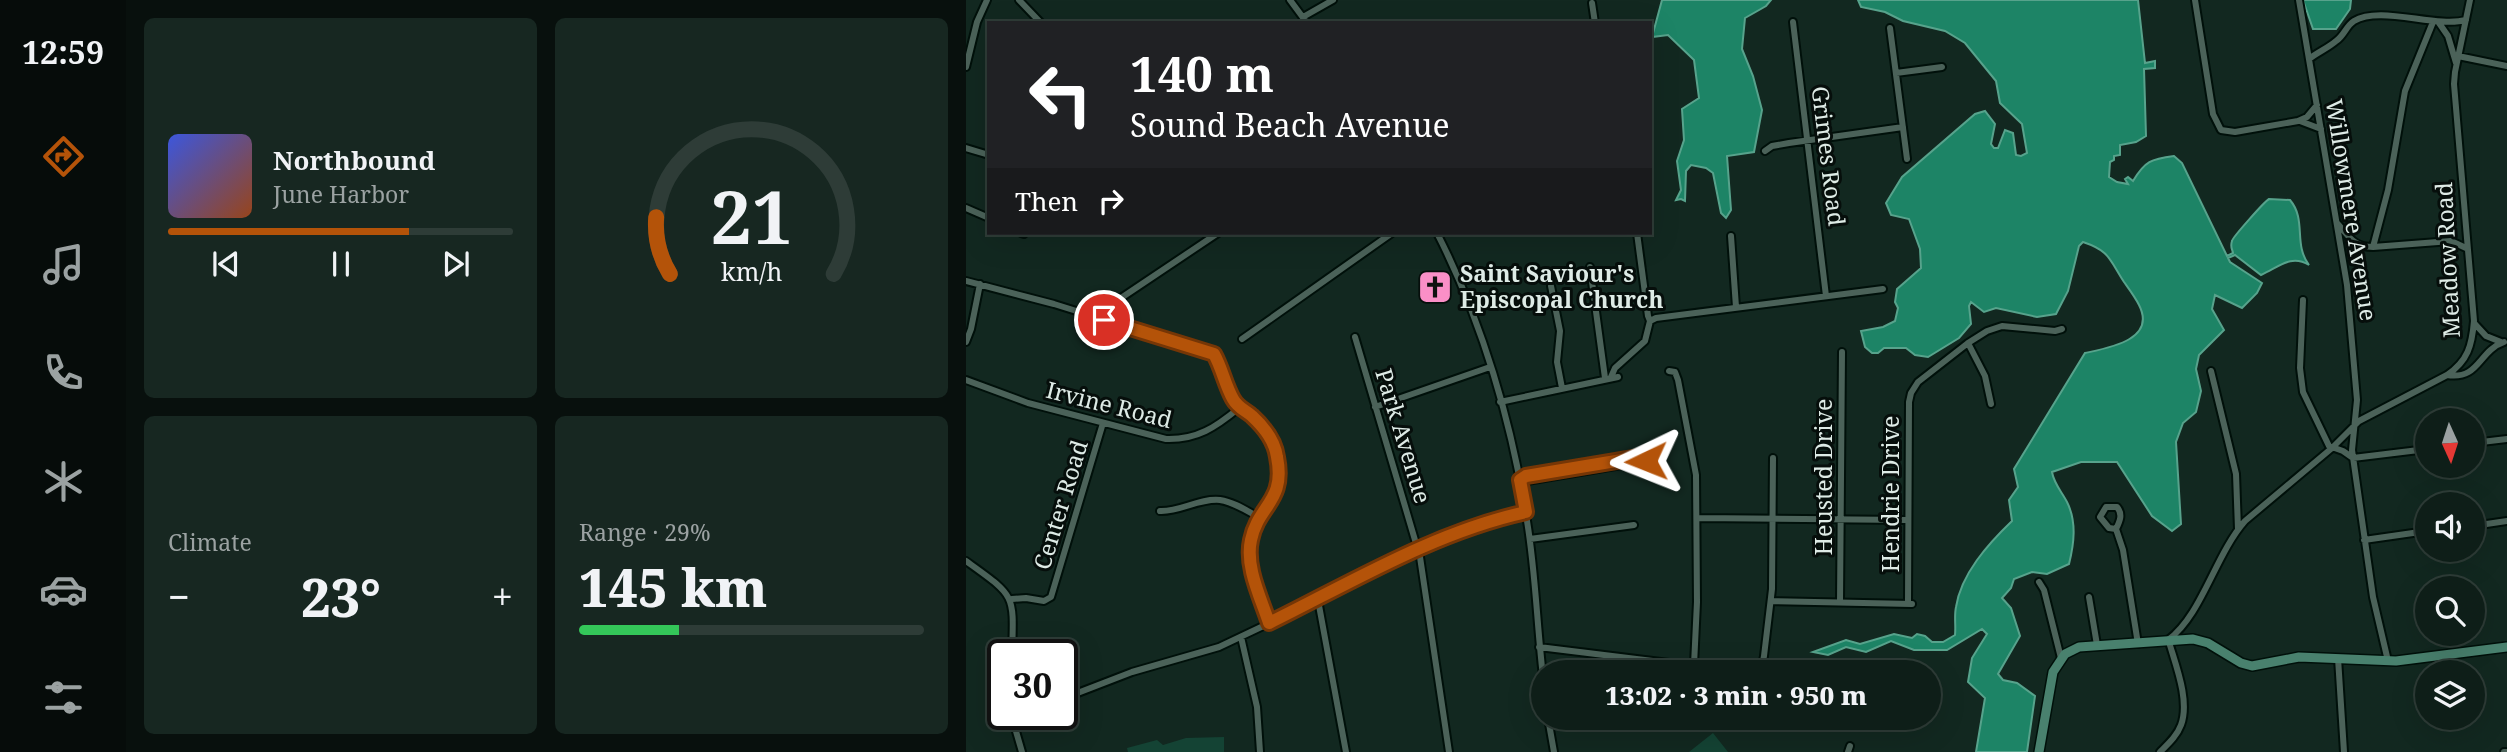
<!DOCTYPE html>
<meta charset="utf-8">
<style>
body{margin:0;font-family:"Noto Serif",serif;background:#172721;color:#f1f3f6;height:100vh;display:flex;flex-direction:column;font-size:26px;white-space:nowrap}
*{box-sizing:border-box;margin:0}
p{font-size:23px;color:#9ba2a2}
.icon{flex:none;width:38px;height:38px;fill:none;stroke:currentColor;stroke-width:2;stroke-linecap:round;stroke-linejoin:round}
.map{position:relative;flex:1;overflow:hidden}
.panel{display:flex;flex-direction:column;gap:18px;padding:18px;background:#08100d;width:840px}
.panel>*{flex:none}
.guide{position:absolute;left:21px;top:21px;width:665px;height:214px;border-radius:0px;box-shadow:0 7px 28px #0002,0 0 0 2px #2e3c37;background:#202124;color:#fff;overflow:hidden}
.needle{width:46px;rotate:177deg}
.fabs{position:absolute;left:1449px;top:408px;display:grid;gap:14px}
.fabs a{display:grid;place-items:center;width:70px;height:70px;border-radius:50%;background:#0e1e18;box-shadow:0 7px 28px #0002,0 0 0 2px #2e3c37;font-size:35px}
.speed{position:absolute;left:21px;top:639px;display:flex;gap:14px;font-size:35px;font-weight:700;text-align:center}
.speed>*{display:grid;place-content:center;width:91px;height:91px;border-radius:50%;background:#0e1e18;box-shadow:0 7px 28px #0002,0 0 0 2px #2e3c37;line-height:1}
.speed .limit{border:4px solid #111;border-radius:10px;background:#fff;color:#111}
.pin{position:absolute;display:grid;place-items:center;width:60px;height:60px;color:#fff;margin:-30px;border:4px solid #fff;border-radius:50%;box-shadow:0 2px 7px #0007}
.me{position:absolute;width:77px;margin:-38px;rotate:268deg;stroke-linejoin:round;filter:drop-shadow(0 0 5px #0008)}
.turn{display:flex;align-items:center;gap:24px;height:147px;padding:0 28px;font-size:32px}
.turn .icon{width:91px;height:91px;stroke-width:2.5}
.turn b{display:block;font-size:49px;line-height:60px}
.then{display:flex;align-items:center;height:66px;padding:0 28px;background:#0003;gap:14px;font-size:26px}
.big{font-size:52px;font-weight:800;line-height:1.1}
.panel .widget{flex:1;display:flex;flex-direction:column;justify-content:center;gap:10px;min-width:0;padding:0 24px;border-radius:10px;background:#172721}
.panel .dial{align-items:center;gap:0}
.dial svg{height:182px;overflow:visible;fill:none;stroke:#2e3c37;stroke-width:7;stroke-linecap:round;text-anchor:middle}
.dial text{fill:#f1f3f6;stroke:none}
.song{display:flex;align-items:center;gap:21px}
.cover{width:84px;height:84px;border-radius:10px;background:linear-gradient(135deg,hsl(230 70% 55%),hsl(20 70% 35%))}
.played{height:7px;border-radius:4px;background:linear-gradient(90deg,#b45309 70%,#2e3c37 70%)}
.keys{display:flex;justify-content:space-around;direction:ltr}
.heat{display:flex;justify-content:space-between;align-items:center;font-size:38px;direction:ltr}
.charge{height:10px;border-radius:5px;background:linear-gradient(90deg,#34c759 29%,#2e3c37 0)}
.panel .tiles{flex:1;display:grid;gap:18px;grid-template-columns:repeat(2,1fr)}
.trip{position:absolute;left:565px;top:660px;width:410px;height:70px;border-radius:35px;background:#0e1e18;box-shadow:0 7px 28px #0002,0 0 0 2px #2e3c37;font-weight:800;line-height:70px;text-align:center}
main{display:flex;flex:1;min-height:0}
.dock{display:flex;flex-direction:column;width:126px;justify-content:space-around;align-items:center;background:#060c0a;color:#9ba2a2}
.dock .icon{width:49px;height:49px}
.dock .active{color:#b45309}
.dock b{font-size:32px;color:#f1f3f6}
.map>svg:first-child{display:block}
.green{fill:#144334}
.water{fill:#1d8466;stroke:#57a38c;stroke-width:2}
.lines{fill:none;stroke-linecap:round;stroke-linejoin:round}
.street-casing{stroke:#00100a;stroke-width:10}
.secondary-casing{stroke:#00100a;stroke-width:12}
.street{stroke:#4b6259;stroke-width:6}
.secondary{stroke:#49816e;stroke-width:9}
.route-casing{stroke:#753606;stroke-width:18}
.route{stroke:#b45309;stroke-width:12}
.labels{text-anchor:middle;stroke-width:6;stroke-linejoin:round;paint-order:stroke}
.street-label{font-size:23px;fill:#deebe6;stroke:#060e0b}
.poi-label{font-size:23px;font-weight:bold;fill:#deebe6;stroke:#060e0b;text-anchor:start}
</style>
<main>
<nav class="dock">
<b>12:59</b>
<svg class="icon active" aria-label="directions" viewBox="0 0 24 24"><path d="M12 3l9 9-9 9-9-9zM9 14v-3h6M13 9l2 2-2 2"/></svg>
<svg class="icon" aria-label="music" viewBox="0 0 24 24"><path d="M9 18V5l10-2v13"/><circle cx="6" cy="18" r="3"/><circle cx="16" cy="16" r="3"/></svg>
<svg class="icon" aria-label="phone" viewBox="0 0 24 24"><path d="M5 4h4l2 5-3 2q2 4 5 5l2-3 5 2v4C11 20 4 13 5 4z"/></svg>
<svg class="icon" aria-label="climate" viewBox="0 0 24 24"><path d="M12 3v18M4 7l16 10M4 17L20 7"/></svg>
<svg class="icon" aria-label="car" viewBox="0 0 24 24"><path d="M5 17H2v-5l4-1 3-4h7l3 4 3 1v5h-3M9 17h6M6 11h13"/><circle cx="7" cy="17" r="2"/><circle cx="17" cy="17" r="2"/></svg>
<svg class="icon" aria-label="filters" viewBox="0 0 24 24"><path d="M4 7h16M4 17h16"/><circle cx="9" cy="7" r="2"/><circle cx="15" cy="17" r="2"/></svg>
</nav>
<section class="panel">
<div class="tiles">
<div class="widget">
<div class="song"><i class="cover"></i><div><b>Northbound</b><p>June Harbor</p></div></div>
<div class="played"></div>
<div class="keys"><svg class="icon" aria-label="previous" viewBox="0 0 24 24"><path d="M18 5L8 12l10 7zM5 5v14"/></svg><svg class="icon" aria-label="pause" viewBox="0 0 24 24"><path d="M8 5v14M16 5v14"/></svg><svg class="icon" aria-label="next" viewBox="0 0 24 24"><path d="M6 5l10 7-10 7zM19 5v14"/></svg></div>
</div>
<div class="widget dial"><svg viewBox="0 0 100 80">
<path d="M14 69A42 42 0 1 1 86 69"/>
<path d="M14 69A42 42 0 0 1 8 44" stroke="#b45309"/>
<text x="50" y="56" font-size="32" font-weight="700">21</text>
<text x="50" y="72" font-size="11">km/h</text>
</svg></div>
<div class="widget"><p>Climate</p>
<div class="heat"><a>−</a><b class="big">23°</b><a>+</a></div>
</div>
<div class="widget"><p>Range · 29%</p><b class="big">145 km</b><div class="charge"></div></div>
</div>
</section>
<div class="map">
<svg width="1541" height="752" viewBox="0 0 1541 752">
<rect width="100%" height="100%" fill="#122820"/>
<path class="green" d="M747 733 762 752H723Z
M258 737V752H162L161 748 191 740 197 745 220 738Z"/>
<path class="water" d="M696 0H805L800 6 779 18 776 49 787 76 796 110 788 152 761 156 765 210 760 218 755 213 747 173 740 168 725 165 720 171 719 201 715 199 710 200 715 190 711 161 718 140 716 109 733 98 728 60 702 35 686 37Z
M892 0H1172L1179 63 1189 61V68L1178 69 1180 136 1170 142 1154 145V155L1148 156V160L1144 162 1143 177 1151 182 1162 184 1159 179 1162 177 1167 181C1179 161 1185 159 1208 156L1216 163 1261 256 1267 253C1266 248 1264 247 1266 241 1266 238 1299 201 1303 199L1324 200C1341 220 1327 244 1343 265 1325 254 1313 267 1295 275L1269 255 1262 258 1264 262 1296 283 1291 293 1276 308 1249 295 1246 309 1258 330 1233 355 1230 369 1235 391 1230 412 1217 423 1210 442 1215 524 1206 531 1186 516 1151 462H1115L1086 472C1088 484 1096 492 1101 502 1111 522 1108 544 1103 564L1081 574 1066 572 1048 579 1045 588 1036 598 1045 608 1054 636 1032 674 1037 680 1051 683 1069 696 1061 752H1010L1019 698 1002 682 1006 658 1021 634 1016 629 981 650H948L925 641 900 652 880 647 862 655 847 652 880 640 894 644 928 634 946 638 951 634 959 636 966 642H977L989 635C990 626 988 616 990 607 995 574 1022 544 1046 521L1043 500 1052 487 1048 469 1119 353C1142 348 1191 340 1173 305 1169 297 1163 289 1158 282 1143 259 1144 251 1117 242L1113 246 1102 291 1090 314 1071 317 1030 308 1018 312 1005 302 1003 306 1005 324 993 338 962 357 949 355 940 348H918L912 353H906L899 347 895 331 917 327 929 321 932 308 929 302 931 289 955 268 954 249 943 219 925 215 920 203 936 177 1009 114 1019 111 1029 124 1025 144 1028 148H1032L1039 130 1047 133 1050 155 1055 156 1061 153 1056 124 1034 103 1030 81 999 43 979 31 937 21 919 12 895 7Z
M1337 0H1385L1384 9 1370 29H1347Z"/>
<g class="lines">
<g class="street-casing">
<path id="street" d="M53 0 75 23
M324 0 341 23
M1229 0 1247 114 1255 130 1269 132 1332 121 1341 117 1351 105
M1333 0 1381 285 1391 400 1386 450 1407 597 1422 661
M626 3 629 23
M337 17 367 0
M827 22 860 296
M1473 23 1482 36 1490 63
M924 28 941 159
M1492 56 1541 66
M1343 59C1352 52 1362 48 1370 41 1378 36 1380 26 1388 21 1414 5 1469 28 1500 20
M0 67 11 22 21 0
M930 73 976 67
M1334 121 1355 129
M0 148 23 155
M799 151 806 146 823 143 937 127
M0 208 23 218
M1371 223C1383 236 1387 247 1407 247L1485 241 1500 248
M55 233 58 234
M471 233C516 321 546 423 561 521 570 575 571 630 578 685
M765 236 770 307
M1407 247 1422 190 1439 91 1467 22
M624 267 639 378
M0 281 88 304 248 354C256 368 259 385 267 399 272 408 279 410 286 416 298 427 309 442 312 457 320 502 292 505 285 540 279 567 295 598 303 623
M585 286 594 331 591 362 596 388
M1337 300 1334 368 1337 392 1363 446 1377 451 1387 458 1461 449
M138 320 152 300 252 233
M684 321 690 318 917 289
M1508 323 1520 336 1535 342
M389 337 454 557 483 752
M276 339 426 233
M0 342 5 329 14 284
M1002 343 1019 376 1025 404
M703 371 709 372 712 380 730 475 731 602 728 665
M1245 371 1270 474 1272 529
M1481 375C1514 380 1512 351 1538 342
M645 377 649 368 679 341 684 321 682 316 671 233
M0 380 62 403 200 439C231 440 250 427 273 408
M534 402 652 377
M409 407 524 367
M1507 443 1541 439
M674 457 679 458V461L561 481 554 480 560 476Z
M194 511C214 512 233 498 254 500 268 502 281 511 294 518
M731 518 941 520
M1507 526 1541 521
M1150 529C1154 521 1157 514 1151 507H1140L1134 517 1143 528 1150 529 1157 550 1172 644
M564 539 668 525
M1398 540 1461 531
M0 561C50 597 48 593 46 654
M1073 582 1078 590 1095 658
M1123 597 1131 645
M46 599 60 598 78 601 85 597 137 423
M352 600 380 752
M805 601 946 604
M874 602 876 352
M942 604 943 402 945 393 952 382 1002 343 1021 331 1036 326 1089 331 1096 329
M275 637 291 707 294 752
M1202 640C1236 615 1249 555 1279 521L1366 448 1393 421 1481 375C1502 361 1506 345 1508 321L1488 84 1489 72 1504 0
M573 647 760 670 791 671 796 666 798 656 806 589 807 458
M1372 658 1378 752
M96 699 166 672 253 647 352 600 452 549 518 523 560 512
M45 714 56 752
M582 718 588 752
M882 752 884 746
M1194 752C1202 744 1211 736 1215 725 1224 701 1210 666 1203 642
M1538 752H1541"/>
</g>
<g class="secondary-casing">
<path id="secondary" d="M1073 752 1087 672 1099 654 1113 647 1227 639 1242 643 1275 663 1286 666 1333 657 1430 661 1541 647"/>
</g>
<use href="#street" class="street"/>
<use href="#secondary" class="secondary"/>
</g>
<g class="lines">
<g class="route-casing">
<path id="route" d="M138 320 248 354C256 368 259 385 267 399 272 408 279 410 286 416 298 427 309 442 311 457 320 502 292 505 285 540 279 567 295 598 303 623 386 582 469 532 560 512L554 480 560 476 674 457 679 458 680 461"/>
</g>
<use href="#route" class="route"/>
</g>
<defs>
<g id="church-square" transform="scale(1.75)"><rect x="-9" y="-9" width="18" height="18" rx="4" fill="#fa8fc7" stroke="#060e0b"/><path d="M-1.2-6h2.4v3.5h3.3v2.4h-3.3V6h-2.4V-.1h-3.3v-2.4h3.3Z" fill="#111"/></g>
</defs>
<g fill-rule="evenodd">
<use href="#church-square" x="469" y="287"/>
</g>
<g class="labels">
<g class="street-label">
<text transform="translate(862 156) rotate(83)" y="8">Grimes Road</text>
<text transform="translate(1385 210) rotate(81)" y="8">Willowmere Avenue</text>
<text transform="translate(1482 260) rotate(-93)" y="8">Meadow Road</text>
<text transform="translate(143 405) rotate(14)" y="8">Irvine Road</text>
<text transform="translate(437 436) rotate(73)" y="8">Park Avenue</text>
<text transform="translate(858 477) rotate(-90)" y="8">Heusted Drive</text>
<text transform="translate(925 494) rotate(-90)" y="8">Hendrie Drive</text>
<text transform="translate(95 505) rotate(-73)" y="8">Center Road</text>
</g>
<g class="poi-label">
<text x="494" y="282">Saint Saviour's<tspan x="494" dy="26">Episcopal Church</tspan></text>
</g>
</g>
</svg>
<div class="fabs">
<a><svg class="needle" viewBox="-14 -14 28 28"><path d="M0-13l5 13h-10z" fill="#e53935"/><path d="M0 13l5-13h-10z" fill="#9ba2a2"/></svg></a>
<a><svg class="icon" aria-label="sound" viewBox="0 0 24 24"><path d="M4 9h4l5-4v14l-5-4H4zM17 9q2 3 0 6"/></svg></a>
<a><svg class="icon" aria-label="search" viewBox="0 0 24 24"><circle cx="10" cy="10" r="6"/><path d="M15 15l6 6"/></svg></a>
<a><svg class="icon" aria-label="layers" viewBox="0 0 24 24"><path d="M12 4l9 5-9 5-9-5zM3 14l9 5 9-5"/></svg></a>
</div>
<div class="speed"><div class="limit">30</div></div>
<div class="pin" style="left:138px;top:320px;background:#d93025"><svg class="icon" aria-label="arrive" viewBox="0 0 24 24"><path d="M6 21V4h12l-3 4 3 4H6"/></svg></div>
<svg class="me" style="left:680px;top:461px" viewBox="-20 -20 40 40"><path d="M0-17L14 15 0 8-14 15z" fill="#b45309" stroke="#fff" stroke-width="4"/></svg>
<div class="trip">13:02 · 3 min · 950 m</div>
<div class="guide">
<div class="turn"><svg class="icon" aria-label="left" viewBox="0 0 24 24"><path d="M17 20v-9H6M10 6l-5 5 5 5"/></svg><div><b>140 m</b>Sound Beach Avenue</div></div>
<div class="then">Then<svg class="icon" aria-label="right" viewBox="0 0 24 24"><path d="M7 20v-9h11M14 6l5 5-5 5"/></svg></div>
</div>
</div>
</main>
